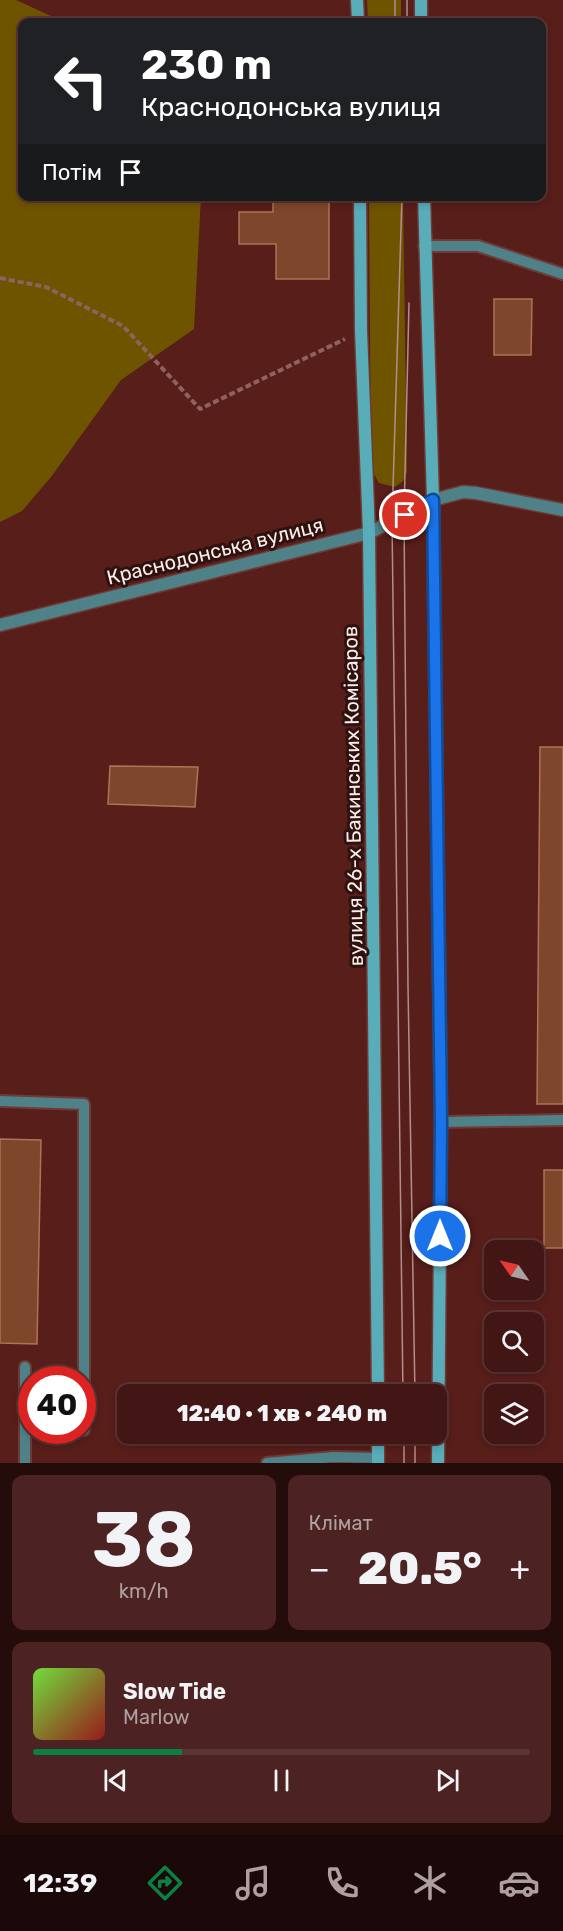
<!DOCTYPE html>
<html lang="uk">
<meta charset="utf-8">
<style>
body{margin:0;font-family:Rubik,sans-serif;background:#4c2322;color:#f1f3f6;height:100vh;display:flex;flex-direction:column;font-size:22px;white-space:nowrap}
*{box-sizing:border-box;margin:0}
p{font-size:20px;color:#ae9fa0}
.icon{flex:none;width:33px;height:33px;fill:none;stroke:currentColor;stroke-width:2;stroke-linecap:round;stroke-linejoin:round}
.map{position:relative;height:1463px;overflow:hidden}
.sheet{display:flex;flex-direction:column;gap:12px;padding:12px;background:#240c0b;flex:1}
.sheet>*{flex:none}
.top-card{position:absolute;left:18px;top:18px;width:528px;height:183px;border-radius:12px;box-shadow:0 3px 9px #0003,0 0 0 2px #5a3534;background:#202124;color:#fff;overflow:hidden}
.needle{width:39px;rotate:304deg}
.fabs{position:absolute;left:484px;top:1240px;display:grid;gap:12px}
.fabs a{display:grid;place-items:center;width:60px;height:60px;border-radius:12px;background:#421614;box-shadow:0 3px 9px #0003,0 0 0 2px #5a3534;font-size:30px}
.speed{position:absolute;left:18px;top:1366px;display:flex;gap:12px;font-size:30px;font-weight:700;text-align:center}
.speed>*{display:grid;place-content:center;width:78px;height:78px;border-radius:50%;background:#421614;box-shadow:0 3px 9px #0003,0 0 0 2px #5a3534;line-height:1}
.speed .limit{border:9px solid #d22;background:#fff;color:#111}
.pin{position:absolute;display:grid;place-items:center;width:51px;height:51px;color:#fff;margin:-26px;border:3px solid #fff;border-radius:50%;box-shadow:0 2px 6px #0007}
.me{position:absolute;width:66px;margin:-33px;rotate:0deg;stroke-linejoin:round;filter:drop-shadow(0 0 4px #0008)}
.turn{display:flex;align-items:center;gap:21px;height:126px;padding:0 24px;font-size:27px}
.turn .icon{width:78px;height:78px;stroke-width:2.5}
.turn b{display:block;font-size:42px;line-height:51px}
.then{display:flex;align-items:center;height:57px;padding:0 24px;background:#0003;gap:12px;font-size:22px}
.big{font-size:45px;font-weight:800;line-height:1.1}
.sheet .widget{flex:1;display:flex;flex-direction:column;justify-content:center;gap:9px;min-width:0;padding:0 21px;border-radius:12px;background:#4c2322}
.sheet .dial{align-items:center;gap:0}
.dial b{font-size:78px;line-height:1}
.song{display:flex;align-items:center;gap:18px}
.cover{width:72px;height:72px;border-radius:9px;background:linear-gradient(135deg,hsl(100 70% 55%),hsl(0 70% 35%))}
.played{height:6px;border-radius:3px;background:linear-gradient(90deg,#0b8043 30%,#5a3534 30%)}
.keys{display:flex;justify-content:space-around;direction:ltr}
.heat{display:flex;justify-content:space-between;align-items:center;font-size:33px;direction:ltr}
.sheet .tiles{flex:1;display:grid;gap:12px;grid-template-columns:1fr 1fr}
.widget:last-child{grid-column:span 2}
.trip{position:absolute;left:117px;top:1384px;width:330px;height:60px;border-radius:12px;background:#421614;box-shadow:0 3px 9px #0003,0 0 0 2px #5a3534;font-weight:800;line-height:60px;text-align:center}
.dock{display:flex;height:96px;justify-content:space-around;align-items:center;background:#1a0908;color:#ae9fa0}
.dock .icon{width:42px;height:42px}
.dock .selected{color:#0b8043}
.dock b{font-size:27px;color:#f1f3f6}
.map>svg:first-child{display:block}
.green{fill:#6f5400}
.building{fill:#7e462a;stroke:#af7356;stroke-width:1.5}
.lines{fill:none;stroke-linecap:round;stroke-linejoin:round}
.lane-casing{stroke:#6f3b37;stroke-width:14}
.street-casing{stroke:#6f3b37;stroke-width:15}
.secondary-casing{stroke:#6f3b37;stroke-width:15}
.path{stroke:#8e625f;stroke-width:4;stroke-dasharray:6 3;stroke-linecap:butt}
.lane{stroke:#4f8288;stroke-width:10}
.street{stroke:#4f8288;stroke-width:12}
.secondary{stroke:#58adb8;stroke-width:12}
.tram{stroke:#b28f8d;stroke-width:1.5}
.route-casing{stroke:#114b97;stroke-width:15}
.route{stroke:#1a73e8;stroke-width:10}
.labels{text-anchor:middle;stroke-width:6;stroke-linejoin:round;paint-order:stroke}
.street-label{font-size:20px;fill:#fcecea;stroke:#2d1210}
</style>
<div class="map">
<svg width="563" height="1463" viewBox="0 0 563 1463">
<rect width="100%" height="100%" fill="#581e1a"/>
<path class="green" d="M0 0H16L64 22H22V196L201 197 194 329 121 380 51 477 22 511 0 522Z
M367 0H401V22H368Z
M369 197H403L407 472 403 481 395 487 379 483 371 469Z"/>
<path class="building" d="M273 196H329V279H276V244H239V212H273Z
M494 299H532L531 355H494Z
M540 747H563V1104H537Z
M110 766 198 767 195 807 108 804Z
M0 1139 41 1140 37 1344 0 1343Z
M544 1170H563V1248H544Z"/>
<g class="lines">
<g class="lane-casing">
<path id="lane" d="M424 246H478L563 274
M0 1101 84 1104V1430
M441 1122 563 1120
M25 1367V1463
M267 1463 333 1457 378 1458"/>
</g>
<g class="street-casing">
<path id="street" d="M0 625 369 533 433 500 463 492 476 493 563 510"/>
</g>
<g class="secondary-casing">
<path id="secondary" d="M357 0 358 22
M421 0V22
M360 196 361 331 369 533 378 1395
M424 196 433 500 441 1122 438 1463
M378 1434V1463"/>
</g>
<path class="path" d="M0 278 46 287 123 326 200 409 345 339"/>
<use href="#lane" class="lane"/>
<use href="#street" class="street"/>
<use href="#secondary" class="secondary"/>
<path class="tram" d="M395 0V22
M407 0V22
M402 196 392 521 403 1395
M409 303 404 515 408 987 415 1395
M404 1434V1463
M415 1434V1463"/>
</g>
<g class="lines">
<g class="route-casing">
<path id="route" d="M405 515 433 500 441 1122 440 1236"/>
</g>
<use href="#route" class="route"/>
</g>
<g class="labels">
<g class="street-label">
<text transform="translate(215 551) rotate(-14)" y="7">Краснодонська вулиця</text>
<text transform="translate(353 796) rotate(-91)" y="7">вулиця 26-х Бакинських Комісаров</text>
</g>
</g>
</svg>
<div class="fabs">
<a><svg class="needle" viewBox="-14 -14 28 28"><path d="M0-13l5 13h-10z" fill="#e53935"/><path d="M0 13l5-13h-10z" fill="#ae9fa0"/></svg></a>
<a><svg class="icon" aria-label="search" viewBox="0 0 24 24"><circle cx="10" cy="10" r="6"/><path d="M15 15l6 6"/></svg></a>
<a><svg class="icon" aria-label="layers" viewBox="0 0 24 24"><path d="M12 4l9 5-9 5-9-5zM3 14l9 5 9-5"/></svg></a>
</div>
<div class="speed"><div class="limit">40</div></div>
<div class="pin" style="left:405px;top:515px;background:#d93025"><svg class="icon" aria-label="arrive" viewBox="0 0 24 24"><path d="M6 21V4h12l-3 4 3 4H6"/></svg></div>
<svg class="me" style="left:440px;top:1236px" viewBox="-20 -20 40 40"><circle r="17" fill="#1a73e8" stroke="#fff" stroke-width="3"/><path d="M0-11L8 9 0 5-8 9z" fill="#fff"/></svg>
<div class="trip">12:40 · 1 хв · 240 m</div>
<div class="top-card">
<div class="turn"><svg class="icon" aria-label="left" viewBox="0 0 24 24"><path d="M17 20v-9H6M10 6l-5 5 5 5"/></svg><div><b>230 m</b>Краснодонська вулиця</div></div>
<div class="then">Потім<svg class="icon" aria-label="arrive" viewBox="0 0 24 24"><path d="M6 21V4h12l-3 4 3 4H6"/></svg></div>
</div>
</div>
<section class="sheet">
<div class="tiles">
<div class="widget dial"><b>38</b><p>km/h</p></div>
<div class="widget"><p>Клімат</p>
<div class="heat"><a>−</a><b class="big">20.5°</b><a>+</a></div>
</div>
<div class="widget">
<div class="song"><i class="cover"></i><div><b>Slow Tide</b><p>Marlow</p></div></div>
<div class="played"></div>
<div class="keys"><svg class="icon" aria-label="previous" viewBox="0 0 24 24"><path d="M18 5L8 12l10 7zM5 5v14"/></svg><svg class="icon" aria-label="pause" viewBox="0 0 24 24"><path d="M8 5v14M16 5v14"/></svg><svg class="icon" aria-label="next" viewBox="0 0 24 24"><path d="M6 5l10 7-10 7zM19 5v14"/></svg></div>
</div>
</div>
</section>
<nav class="dock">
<b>12:39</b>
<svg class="icon selected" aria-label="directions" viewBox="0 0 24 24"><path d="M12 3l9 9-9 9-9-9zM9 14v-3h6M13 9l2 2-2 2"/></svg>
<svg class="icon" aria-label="music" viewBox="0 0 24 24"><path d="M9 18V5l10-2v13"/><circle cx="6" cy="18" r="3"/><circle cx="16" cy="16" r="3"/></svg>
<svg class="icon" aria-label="phone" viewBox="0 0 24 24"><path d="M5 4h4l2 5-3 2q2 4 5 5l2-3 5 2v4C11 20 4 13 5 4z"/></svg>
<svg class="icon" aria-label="climate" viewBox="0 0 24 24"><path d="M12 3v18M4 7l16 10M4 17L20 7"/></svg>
<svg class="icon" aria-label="car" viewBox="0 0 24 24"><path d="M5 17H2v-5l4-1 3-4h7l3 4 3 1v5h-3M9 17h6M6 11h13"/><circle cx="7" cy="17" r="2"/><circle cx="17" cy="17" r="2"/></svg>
</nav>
